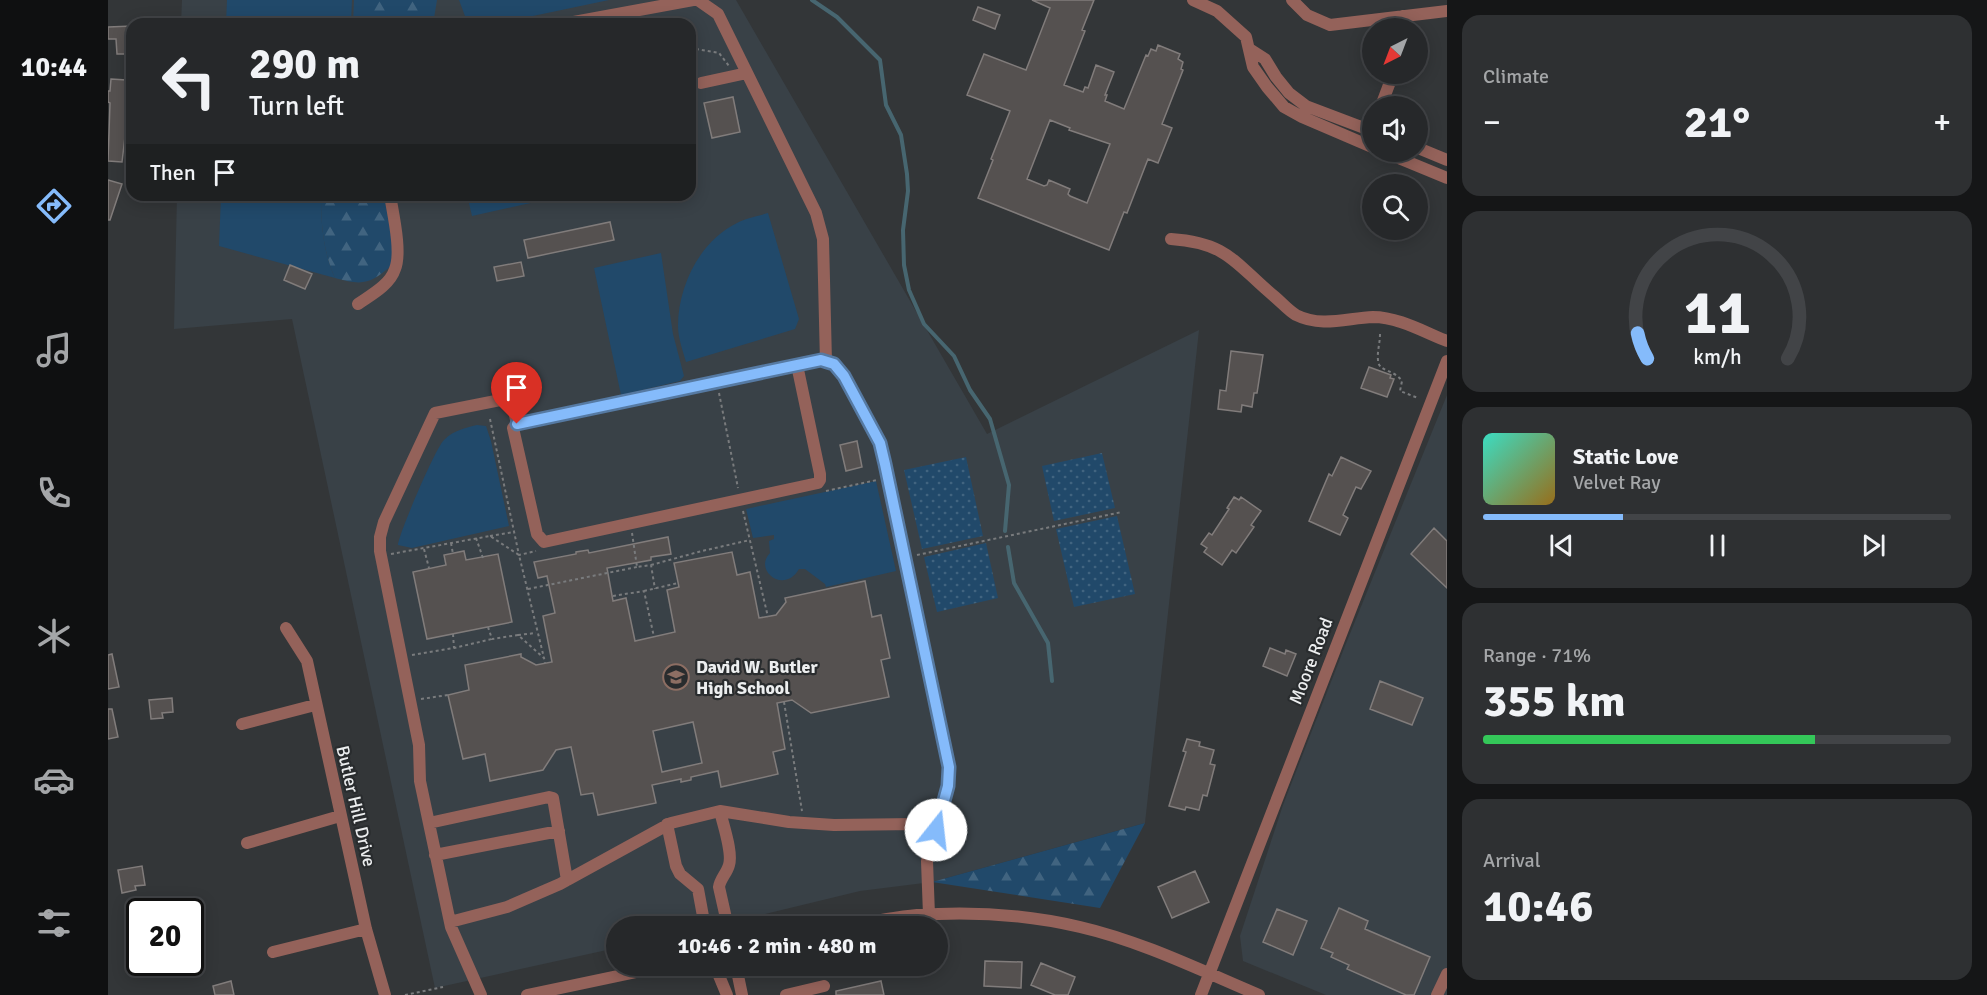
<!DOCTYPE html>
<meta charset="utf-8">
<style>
body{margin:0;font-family:Signika,sans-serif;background:#2e3032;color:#f1f3f6;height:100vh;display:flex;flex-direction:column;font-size:22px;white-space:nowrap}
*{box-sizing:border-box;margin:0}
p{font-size:20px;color:#a4a6a8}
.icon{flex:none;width:33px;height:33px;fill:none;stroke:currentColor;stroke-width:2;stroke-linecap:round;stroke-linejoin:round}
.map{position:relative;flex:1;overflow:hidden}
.panel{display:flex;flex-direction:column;gap:15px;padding:15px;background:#151617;width:540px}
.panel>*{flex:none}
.top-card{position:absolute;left:18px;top:18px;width:570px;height:183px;border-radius:18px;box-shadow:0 3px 15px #0003,0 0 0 2px #424447;background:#26282a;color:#f1f3f6;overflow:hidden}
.needle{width:39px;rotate:222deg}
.fabs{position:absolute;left:1254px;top:18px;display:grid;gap:12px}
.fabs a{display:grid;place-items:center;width:66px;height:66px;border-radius:50%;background:#26282a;box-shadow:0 3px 15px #0003,0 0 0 2px #424447;font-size:30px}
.speed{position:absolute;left:18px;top:898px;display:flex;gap:12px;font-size:30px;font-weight:700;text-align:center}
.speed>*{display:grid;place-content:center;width:78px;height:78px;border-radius:50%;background:#26282a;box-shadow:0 3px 15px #0003,0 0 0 2px #424447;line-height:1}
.speed .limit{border:3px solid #111;border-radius:9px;background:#fff;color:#111}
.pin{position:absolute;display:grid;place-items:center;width:51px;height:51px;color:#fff;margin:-62px -26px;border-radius:50% 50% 50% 0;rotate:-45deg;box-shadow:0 0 6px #0007}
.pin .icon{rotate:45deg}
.me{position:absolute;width:66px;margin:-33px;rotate:16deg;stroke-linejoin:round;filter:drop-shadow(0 0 4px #0008)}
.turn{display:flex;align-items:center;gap:21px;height:126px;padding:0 24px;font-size:27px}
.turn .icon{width:78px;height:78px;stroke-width:2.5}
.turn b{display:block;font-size:42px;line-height:51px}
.then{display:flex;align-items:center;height:57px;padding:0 24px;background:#0003;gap:12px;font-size:22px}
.big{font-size:45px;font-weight:700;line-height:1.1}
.panel .tile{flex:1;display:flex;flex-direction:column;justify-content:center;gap:9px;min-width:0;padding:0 21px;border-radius:18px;background:#2e3032}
.panel .dial{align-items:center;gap:0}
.dial svg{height:156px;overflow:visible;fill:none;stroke:#424447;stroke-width:7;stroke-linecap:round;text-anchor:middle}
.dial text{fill:#f1f3f6;stroke:none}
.song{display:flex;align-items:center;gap:18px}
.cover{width:72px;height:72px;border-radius:9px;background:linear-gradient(135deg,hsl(170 70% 55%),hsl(40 70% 35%))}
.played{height:6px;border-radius:3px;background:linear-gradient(90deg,#85bbfb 30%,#424447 30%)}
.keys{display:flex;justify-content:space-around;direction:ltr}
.heat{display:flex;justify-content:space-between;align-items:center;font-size:33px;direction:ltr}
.charge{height:9px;border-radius:4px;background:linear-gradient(90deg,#34c759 71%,#424447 0)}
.trip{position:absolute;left:498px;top:916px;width:342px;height:60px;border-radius:30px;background:#26282a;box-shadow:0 3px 15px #0003,0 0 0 2px #424447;font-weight:700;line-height:60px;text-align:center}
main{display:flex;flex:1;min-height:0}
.tab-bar{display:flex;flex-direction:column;width:108px;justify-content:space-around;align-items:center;background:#0f1011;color:#a4a6a8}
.tab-bar .icon{width:42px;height:42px}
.tab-bar .on{color:#85bbfb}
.tab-bar b{font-size:27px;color:#f1f3f6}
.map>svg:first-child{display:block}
.built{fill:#394147}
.grass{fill:#21496a}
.forest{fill:url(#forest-firs)}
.park{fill:url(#park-dots)}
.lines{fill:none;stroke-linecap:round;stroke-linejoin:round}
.stream{stroke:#476670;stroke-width:4}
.building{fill:#555150;stroke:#817c7b;stroke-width:1.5;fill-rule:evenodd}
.path{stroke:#797b7d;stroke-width:2;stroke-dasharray:3 3;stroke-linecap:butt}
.minor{stroke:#94625a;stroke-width:12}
.route-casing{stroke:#567aa3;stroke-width:15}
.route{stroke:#85bbfb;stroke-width:10}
.labels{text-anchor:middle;stroke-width:4.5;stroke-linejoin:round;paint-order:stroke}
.street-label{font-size:18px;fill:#eceeef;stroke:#292c2e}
.poi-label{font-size:18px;font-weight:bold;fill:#eceeef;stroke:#292c2e;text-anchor:start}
</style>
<main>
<nav class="tab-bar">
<b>10:44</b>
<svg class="icon on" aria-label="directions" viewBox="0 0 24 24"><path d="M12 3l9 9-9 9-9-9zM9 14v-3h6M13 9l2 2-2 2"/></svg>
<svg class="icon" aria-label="music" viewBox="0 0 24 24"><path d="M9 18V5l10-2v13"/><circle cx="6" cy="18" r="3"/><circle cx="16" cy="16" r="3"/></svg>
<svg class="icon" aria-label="phone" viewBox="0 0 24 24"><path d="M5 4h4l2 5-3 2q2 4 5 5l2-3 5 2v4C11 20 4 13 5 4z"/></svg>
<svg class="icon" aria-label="climate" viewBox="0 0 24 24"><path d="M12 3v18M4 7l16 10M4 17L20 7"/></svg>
<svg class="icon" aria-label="car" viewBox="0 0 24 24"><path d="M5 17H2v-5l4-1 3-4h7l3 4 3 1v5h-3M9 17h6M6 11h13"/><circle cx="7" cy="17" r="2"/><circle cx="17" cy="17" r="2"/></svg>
<svg class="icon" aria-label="filters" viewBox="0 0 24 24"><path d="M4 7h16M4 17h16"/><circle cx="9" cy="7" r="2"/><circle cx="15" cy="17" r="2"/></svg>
</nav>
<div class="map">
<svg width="1339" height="995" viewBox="0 0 1339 995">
<defs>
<pattern id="forest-firs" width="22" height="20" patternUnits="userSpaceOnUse" patternTransform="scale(1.5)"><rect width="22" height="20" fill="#21496a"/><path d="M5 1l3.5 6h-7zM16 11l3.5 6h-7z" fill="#416480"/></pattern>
<pattern id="park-dots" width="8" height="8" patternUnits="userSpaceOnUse" patternTransform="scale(1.5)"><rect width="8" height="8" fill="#21496a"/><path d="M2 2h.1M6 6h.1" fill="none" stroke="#416480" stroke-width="1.8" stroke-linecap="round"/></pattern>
</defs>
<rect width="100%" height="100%" fill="#333638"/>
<path class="built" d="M74 0H628L879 434 1091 330 1037 823 824 882 752 891 604 927H508V948L327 988 184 319 66 329 69 195H582V24H73Z
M1339 395V995H1218L1135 961 1132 936 1175 805 1237 646Z"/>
<path class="grass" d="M119 0H244L243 24H118Z
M351 0H501L387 24H360Z
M113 195H213C213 224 215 251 227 278L111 246Z
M359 195H459L364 216Z
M660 213 691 319 687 329 578 362C575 351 570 338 570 326 570 286 592 241 629 223 638 218 650 216 660 213Z
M553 253 565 334 576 376 572 381 513 395 486 268Z
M369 425 378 426 383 441 401 526 304 548 290 545C291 533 328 447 336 440 346 430 357 428 369 425Z
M768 481 788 571 718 587 717 584 697 569H691C676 595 645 570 662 553L661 541 666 539V535L645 538 638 509Z"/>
<path class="forest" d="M246 0H329L325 24H245Z
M213 195H276L285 245V264C263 284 255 286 227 278 215 251 213 224 213 195Z
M1037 823 992 908 824 882Z"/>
<path class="park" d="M994 453 1007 508 946 521 934 466Z
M858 457 875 536 814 549 796 470Z
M1009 516 1027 594 966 607 948 529Z
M878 543 890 598 829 612 816 557Z"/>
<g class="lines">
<path class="stream" d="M704 0 729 17 772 60 778 105 793 135 799 174 800 191 795 230 796 265 801 290 816 324 846 356 862 390 882 419 901 485 897 531
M900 547 906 583 940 643 944 681"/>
</g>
<path class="building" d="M924 0H986L974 30 977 31 956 85 975 92 977 87 980 88 988 65 1006 72 997 95H999L997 101 1016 109 1038 55 1040 56 1043 49 1048 51 1050 45 1072 54 1070 59 1075 62 1073 69 1075 70 1054 124 1064 128 1050 163 1040 159 1019 213 1016 212 1001 250 870 198 885 160 883 159 902 111 859 95 876 54 918 70 942 8ZM942 120 962 128 961 130 1002 144 979 203 962 196 960 194 962 189 941 180 939 185 936 186 919 179Z
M870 7 892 15 887 29 865 20Z
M24 26V54H9L8 39H0V27Z
M3 79 18 80 17 94 24 95 23 112H20L14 162 0 161 2 103 0 102V91H2Z
M625 97 632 132 604 138 596 103Z
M0 180 14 184 2 220H0Z
M502 222 506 240 420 258 416 240Z
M413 262 416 276 389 281 386 267Z
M182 265 204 274 197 289 176 280Z
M1123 351 1155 355 1149 393H1146L1144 407 1134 405 1133 412 1110 409 1112 390 1118 391Z
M1261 367 1283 375 1282 378 1286 379 1279 397 1253 388Z
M749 441 754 467 738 471 732 445Z
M1233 457 1263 471 1253 489 1248 487 1235 515 1240 518 1232 535 1201 521 1221 474 1224 476Z
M1126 497 1131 500 1133 497 1153 511 1143 525 1146 527 1128 553 1124 550 1114 565 1096 552 1099 548 1093 544 1101 533 1104 535 1121 509 1119 508Z
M1326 528 1339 541V588L1303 554Z
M560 537 563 554 543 557V560L499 568 505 601 518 598 527 641 567 632 559 590 571 587 566 563 624 552 629 575 642 572 651 618 668 615 678 602 677 598 757 581 764 617 773 615 782 658 773 660 781 697 703 713 684 700 669 703 677 749 665 752 670 774 613 787 610 771 583 777V780L573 782V779L544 785 548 803 490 815 485 793 473 795 463 747 448 750 435 770 382 781 377 754 355 759 340 695 361 690 357 665 413 654V657L428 665 444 662 435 616 447 613 439 576 430 578 426 562 468 554V552L480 550 481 553ZM585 722 594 763 554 772 545 731Z
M356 551 358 560 390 554 404 622 319 639 305 572 338 565 336 555Z
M1162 648 1177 654 1178 650 1188 654 1179 676 1155 666Z
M4 654 11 687 0 689V655Z
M1272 681 1315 698 1304 725 1262 709Z
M64 698 65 712 54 713 55 718 43 719 41 700Z
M0 709H4L10 737 0 739Z
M1079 739 1092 742 1091 746 1106 750 1102 764 1107 765 1099 796 1095 795 1091 810 1078 807 1077 810 1061 806 1078 752 1075 751Z
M34 866 37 885 27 886 28 890 14 893 10 870Z
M1087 871 1101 902 1064 918 1050 887Z
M1231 908 1260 921 1257 929 1322 957 1306 995H1298L1239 969 1241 965 1223 957 1225 953 1213 948Z
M1169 909 1199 921 1185 955 1155 942Z
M877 961 914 962 913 988 876 986Z
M933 963 967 977 960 995H947L923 985Z
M123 981 126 995H107L105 986Z
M773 981 776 995H728V991Z"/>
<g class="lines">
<path class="path" d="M582 48 611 53 621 66
M1272 334C1272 343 1269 352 1270 360 1270 372 1286 369 1294 381L1292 391 1310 398
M611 393 630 488
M382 419 411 555 428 551
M718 491 769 480
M635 511 660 617
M524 533 529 567 543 565 547 589
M382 536 406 532
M368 538 375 558
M343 543 345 554
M316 549 321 568
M283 554 382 536 411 555 436 658
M809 555 1014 512
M543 565 594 551 642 540
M420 589 529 567
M536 591 570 583
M505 596 536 591 546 637
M380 627 384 639 410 635 436 658 437 663
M345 634 346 648
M410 635 428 633
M304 655 346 648 384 639
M313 699 340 695
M676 702 694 811
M297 995 335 987"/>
<path class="minor" d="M590 0 610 14 708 213 715 239 718 362
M1085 0 1109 11 1138 37 1145 67 1159 87 1176 107 1194 117 1264 147
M1184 0 1199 15 1222 25 1339 11
M1295 16 1297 28
M455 24 585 0
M1143 50 1157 59 1168 77 1181 93 1198 106 1264 131
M593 83 639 73
M1273 106 1285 74
M1310 148 1339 160
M1276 152 1339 178
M1063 239C1121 243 1127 264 1167 297 1174 303 1181 311 1188 315 1214 328 1239 318 1265 317 1290 317 1316 332 1339 341
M250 304C263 295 282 285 287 269 294 252 285 214 282 195
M409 424 405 428 429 534 436 542 710 483 712 480V474L689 365
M178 628 199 661 258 929 277 995
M134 724 207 705
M612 811C615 825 625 852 621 865 619 873 612 879 611 887L620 927
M321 823 441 797 445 798 459 880
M559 824 568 866 572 874 590 889 597 927
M139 843 232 816
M327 855 451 831
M342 922 399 907 452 884 563 823 612 811 681 822 726 825 808 824 828 830
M737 927C761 922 785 917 809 915 863 911 920 915 972 927 1033 941 1094 971 1151 995
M165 952 258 929
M607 966 619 995
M628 966 634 995
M373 995 343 927 312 781 311 745 272 551V537L276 522 327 413 403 398 409 424 713 360 726 364 736 376 772 443 841 767 840 786 819 861 821 915
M419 995 557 966
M678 995 716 986
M1093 995 1339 361
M1329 995 1339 974"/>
</g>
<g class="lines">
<g class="route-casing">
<path id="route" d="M409 424 713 360 726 364 736 376 772 443 777 464 841 767 840 786 828 830"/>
</g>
<use href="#route" class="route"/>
</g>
<defs>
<g id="school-ring" transform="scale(1.35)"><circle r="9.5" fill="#292c2e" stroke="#8d6e63" stroke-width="1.5"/><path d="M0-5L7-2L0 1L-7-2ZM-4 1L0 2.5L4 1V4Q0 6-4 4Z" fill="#8d6e63"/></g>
</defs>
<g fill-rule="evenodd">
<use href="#school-ring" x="568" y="677"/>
</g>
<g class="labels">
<g class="street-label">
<text transform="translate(1203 661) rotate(-69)" y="6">Moore Road</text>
<text transform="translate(248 806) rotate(77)" y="6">Butler Hill Drive</text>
</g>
<g class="poi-label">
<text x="588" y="673">David W. Butler<tspan x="588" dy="21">High School</tspan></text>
</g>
</g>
</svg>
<div class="fabs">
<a><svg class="needle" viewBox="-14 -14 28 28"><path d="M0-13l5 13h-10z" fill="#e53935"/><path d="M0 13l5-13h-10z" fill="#a4a6a8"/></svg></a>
<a><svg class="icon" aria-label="sound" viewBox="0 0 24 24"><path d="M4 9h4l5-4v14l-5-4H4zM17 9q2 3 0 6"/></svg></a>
<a><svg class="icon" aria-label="search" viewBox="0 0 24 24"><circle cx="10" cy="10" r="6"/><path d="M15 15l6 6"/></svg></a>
</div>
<div class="speed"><div class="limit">20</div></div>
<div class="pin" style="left:409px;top:424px;background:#d93025"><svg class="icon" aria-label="arrive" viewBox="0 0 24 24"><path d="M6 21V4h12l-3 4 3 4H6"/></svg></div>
<svg class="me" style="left:828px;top:830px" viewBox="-20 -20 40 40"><circle r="19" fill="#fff"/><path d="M0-13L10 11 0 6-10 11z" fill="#85bbfb"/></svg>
<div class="trip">10:46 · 2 min · 480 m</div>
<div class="top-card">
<div class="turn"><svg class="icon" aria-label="left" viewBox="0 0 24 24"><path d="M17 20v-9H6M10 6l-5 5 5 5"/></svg><div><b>290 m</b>Turn left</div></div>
<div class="then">Then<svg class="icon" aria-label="arrive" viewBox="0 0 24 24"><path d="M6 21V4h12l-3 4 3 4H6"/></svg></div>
</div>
</div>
<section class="panel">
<div class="tile"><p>Climate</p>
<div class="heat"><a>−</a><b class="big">21°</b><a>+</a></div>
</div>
<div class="tile dial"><svg viewBox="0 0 100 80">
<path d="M14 69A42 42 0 1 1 86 69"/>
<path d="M14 69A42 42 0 0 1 9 56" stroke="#85bbfb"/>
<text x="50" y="56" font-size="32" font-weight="700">11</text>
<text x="50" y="72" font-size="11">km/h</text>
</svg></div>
<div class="tile">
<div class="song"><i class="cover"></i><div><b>Static Love</b><p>Velvet Ray</p></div></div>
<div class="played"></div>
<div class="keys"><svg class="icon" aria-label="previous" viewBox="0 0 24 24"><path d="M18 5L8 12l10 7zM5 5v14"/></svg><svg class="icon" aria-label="pause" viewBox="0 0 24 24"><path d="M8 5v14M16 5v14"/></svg><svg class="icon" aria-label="next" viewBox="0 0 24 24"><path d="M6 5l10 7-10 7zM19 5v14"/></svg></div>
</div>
<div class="tile"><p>Range · 71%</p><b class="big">355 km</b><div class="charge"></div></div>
<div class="tile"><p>Arrival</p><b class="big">10:46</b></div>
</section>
</main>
